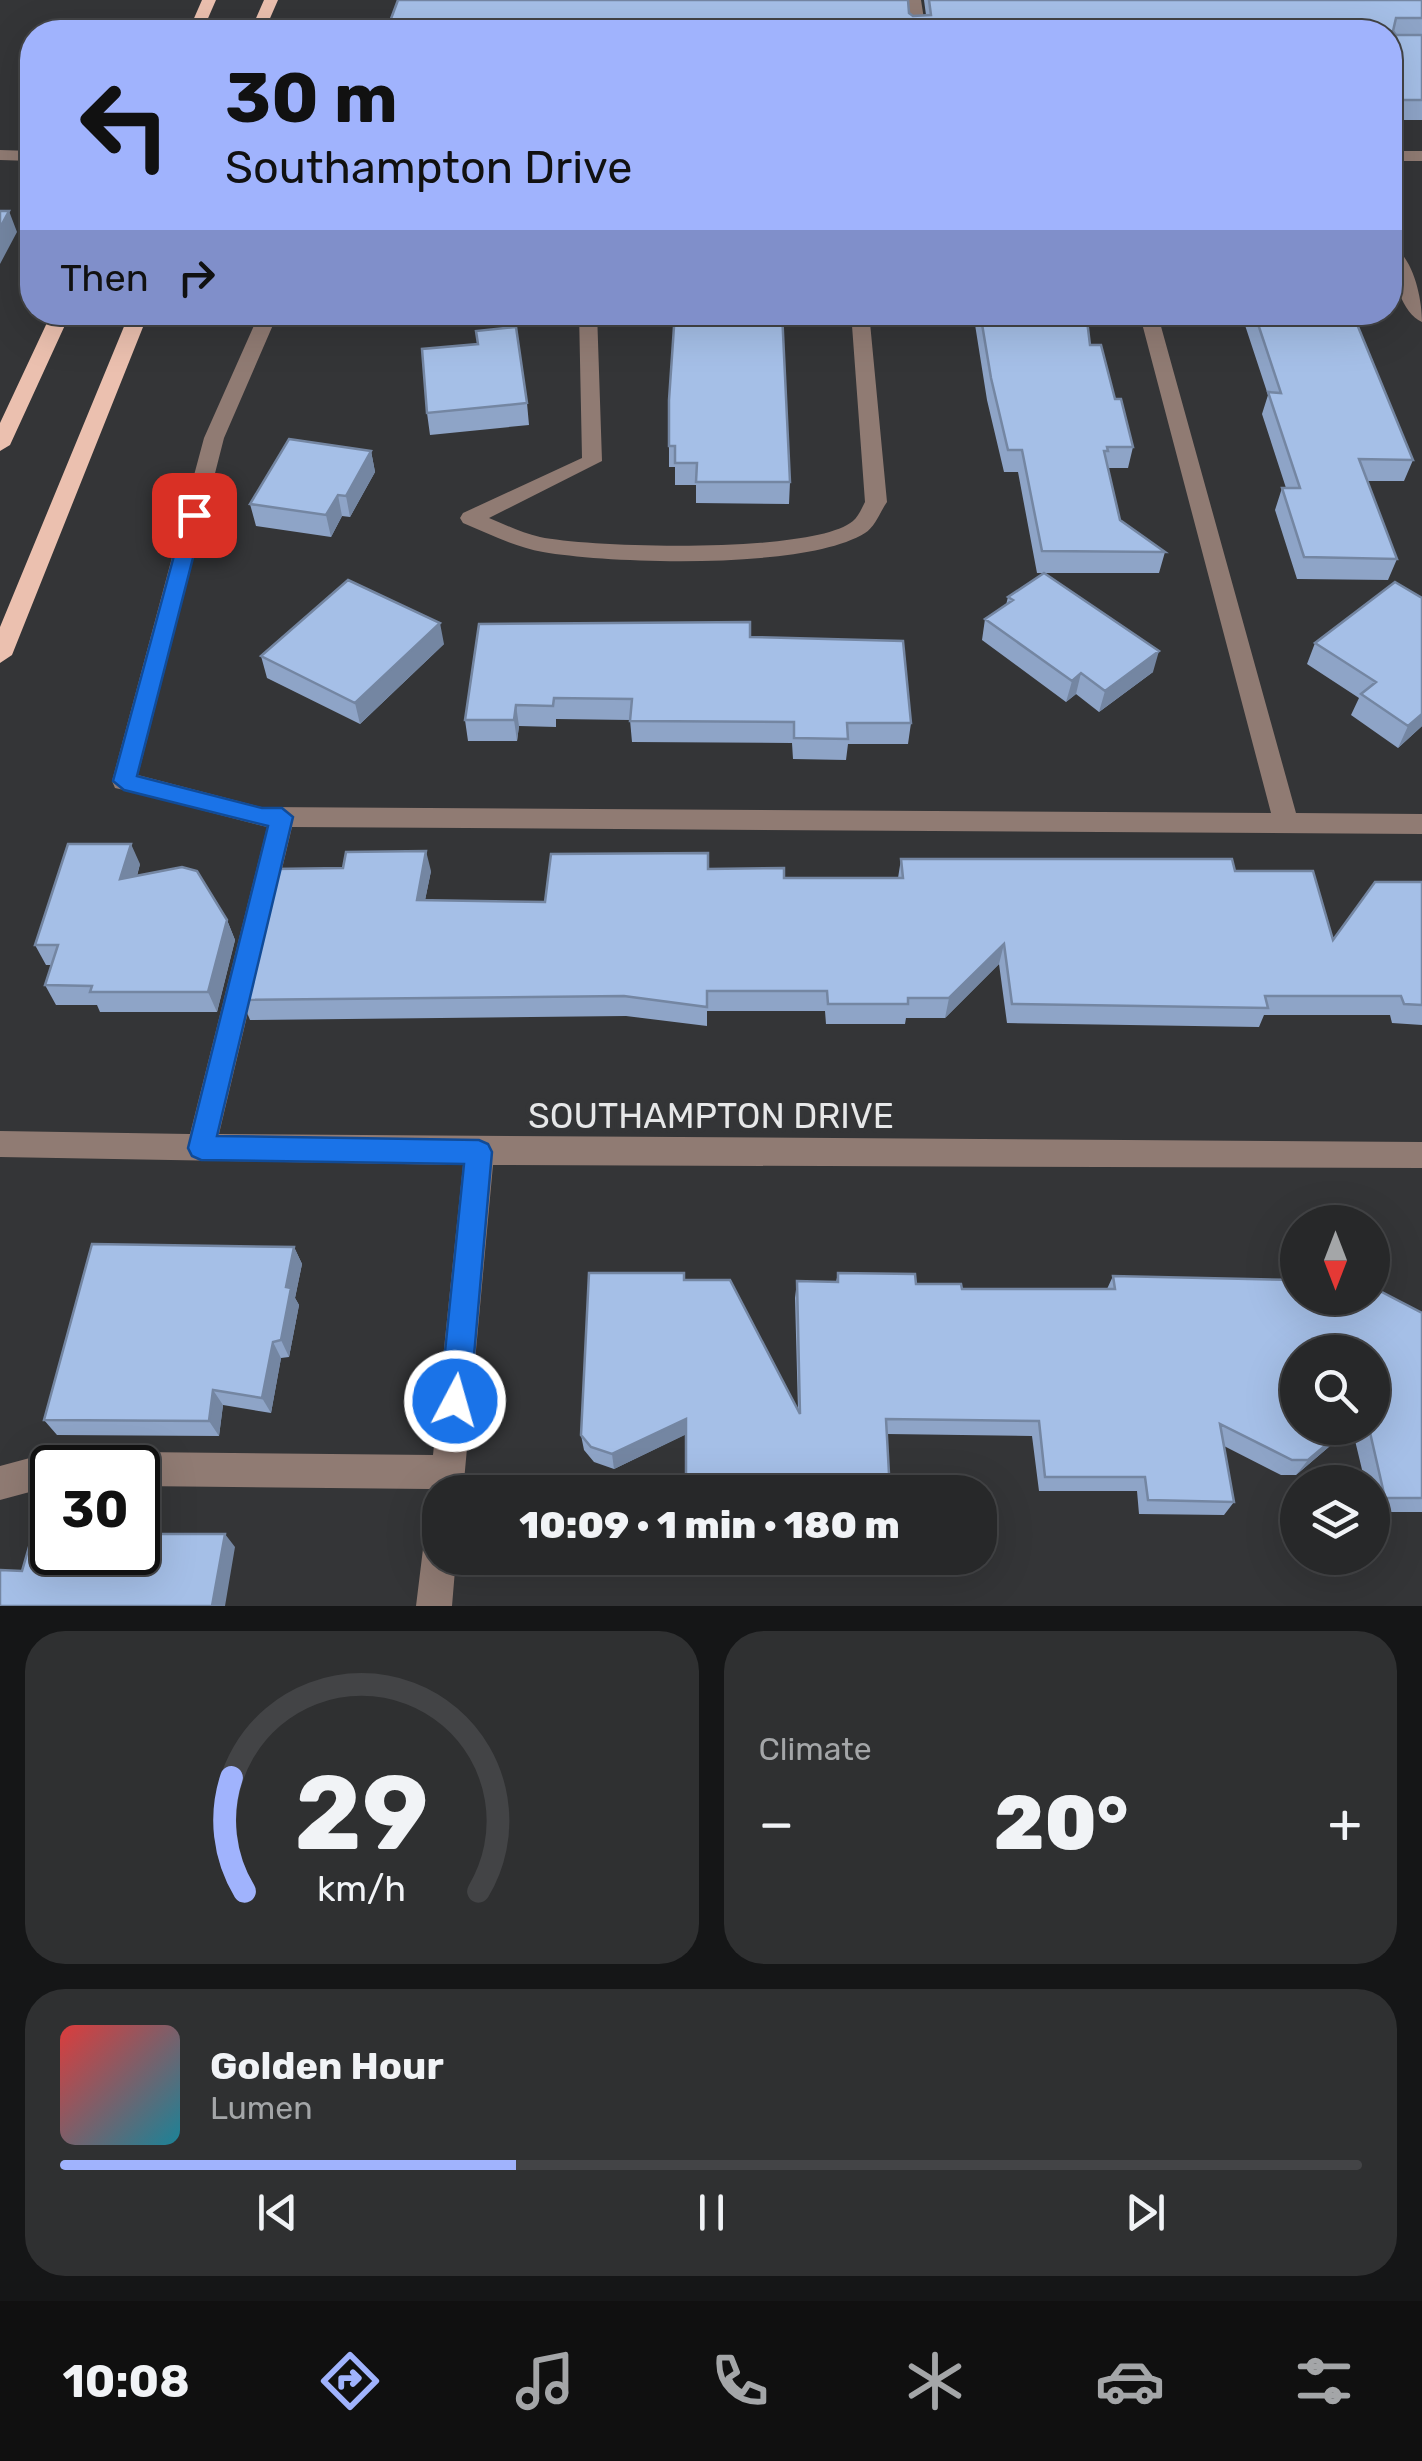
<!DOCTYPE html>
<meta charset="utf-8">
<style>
body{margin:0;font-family:Rubik,sans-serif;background:#2f3031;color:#f1f3f6;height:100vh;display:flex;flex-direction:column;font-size:38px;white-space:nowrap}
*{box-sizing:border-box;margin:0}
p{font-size:32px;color:#a4a6a8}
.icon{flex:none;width:55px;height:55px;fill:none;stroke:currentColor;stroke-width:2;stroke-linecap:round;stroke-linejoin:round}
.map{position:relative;height:1606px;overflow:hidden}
.drawer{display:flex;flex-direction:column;gap:25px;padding:25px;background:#151617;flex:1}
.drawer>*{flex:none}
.banner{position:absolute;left:20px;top:20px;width:1382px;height:305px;border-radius:40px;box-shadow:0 10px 40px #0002,0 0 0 2px #434446;background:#a0b3fd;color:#111;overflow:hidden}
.needle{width:65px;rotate:180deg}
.fabs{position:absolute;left:1280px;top:1205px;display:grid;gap:20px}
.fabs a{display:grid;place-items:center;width:110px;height:110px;border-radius:50%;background:#272829;box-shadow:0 10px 40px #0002,0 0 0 2px #434446;font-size:50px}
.speed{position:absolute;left:30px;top:1445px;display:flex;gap:20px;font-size:50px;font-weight:700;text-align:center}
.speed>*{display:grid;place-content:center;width:130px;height:130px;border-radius:50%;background:#272829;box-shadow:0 10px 40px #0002,0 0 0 2px #434446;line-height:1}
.speed .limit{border:5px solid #111;border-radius:15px;background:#fff;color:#111}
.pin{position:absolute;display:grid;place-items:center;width:85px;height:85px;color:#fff;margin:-42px;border-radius:20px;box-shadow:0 5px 15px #0006}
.me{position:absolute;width:110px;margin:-55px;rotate:6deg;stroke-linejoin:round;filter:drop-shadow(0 0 8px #0008)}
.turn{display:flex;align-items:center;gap:35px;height:210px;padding:0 40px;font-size:45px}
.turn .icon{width:130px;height:130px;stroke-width:2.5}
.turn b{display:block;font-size:70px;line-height:85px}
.then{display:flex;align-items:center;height:95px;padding:0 40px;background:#0003;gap:20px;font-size:38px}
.big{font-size:75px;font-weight:800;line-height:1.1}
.drawer .tile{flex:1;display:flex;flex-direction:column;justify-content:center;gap:15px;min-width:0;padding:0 35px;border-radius:40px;background:#2f3031}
.drawer .dial{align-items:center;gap:0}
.dial svg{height:260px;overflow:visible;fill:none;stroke:#434446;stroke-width:7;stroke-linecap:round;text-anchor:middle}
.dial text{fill:#f1f3f6;stroke:none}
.song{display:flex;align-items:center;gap:30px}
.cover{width:120px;height:120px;border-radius:15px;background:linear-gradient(135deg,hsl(0 70% 55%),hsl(190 70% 35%))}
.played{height:10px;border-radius:5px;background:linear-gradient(90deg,#a0b3fd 35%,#434446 35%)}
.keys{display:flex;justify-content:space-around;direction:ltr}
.heat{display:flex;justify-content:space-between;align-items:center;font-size:55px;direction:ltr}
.drawer .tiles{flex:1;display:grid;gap:25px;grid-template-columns:1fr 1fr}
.tile:last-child{grid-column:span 2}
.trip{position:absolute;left:422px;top:1475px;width:575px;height:100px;border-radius:40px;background:#272829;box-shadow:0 10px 40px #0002,0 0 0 2px #434446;font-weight:800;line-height:100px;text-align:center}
.tab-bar{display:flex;height:160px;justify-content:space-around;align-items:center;background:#101010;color:#a4a6a8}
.tab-bar .icon{width:70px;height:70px}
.tab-bar .selected{color:#a0b3fd}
.tab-bar b{font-size:45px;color:#f1f3f6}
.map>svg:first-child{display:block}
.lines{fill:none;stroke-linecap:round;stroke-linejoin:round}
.minor{fill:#907b73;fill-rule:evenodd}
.major{fill:#ebc0af;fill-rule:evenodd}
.wall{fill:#8ea4c7}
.shaded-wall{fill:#7486a2}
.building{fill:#a5bfe7;stroke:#7486a2;stroke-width:2.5}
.route{fill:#1a73e8;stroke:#114b97;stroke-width:2.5}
.labels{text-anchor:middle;stroke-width:10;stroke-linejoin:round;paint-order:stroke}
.street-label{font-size:35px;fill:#e6e7e8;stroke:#343537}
</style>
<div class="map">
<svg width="1422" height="1606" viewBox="0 0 1422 1606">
<rect width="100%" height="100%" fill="#343537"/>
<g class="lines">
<path class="minor" d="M907 0H921L926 32H911Z
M0 150 32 151V161L0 160Z
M1390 151H1422V161H1390Z
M1390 245C1413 255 1422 298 1422 322 1399 312 1390 267 1390 245Z
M260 312H283L276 318 224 438 138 775 261 807 1271 813 1139 312H1157L1296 813 1422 814V834L292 827 219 1134 1422 1142V1168L493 1165 463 1492H440V1506L434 1504 429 1489 138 1486V1468H122L126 1457 138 1452 433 1455 463 1165 0 1157V1131L190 1134 267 827 124 790 115 788 112 781 204 438Z
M579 312H597L602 461 489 518C506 525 522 533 540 537 593 548 814 554 853 521 858 517 862 508 865 502L851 312H869L887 502C880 512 875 527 865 533 806 570 612 564 543 552 515 547 489 534 463 523L460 518 463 513 582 458Z
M52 1452 64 1457 68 1468H52V1486L0 1500V1466Z
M440 1532V1558H456L452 1606H416L423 1549 428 1537Z"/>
<path class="major" d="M202 0H216L202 32H188Z
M264 0H278L264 32H250Z
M52 312H71L10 445 0 451V423Z
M130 312H149L12 655 0 663V627Z"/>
</g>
<path class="wall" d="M398 0 909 13 913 16 926 15 924 0H1422V120H1390V32Z
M32 51V86H30L24 66Z
M973 312H1086L1090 345 1115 399 1133 447 1128 468H1108L1120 520 1165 552 1159 573H1037L1018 472H1004L987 400Z
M1352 312 1413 460 1404 481H1367L1397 559 1388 580 1297 579 1275 510 1282 488H1286L1262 414 1268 395 1241 313H1229Z
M478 344 527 403 529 425 430 435 427 413Z
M669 400 790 482 789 504 696 503V485H675V467H669Z
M371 451 375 472 350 517 342 516 331 537 256 526 250 504Z
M1395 582 1422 726 1398 748 1351 715 1359 698 1307 664 1315 643Z
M1008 597 1153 672 1099 712 1076 694 1066 702 982 640 985 619 1006 605Z
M750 637 911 723 908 744H848L846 760 793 759 792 743 632 742 630 720 556 719V727L519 726 517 741H468L465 720Z
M444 644 360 724 267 678 261 656Z
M901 859 1235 871 1333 940 1422 882V1025L1392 1023 1390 1015H1264L1259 1027 1007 1023 999 964 945 1018H906L905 1024H826L825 1011H707V1026L626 1016 250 1020 242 1000 431 871 425 900 545 902 708 869 784 878H898Z
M140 864 137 876 227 920 235 940 217 1012H100L97 1005H56L45 985 52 965H46L35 945Z
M294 1247 302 1264 295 1298 299 1305 289 1357 281 1358 271 1413 223 1405 219 1436 57 1435 44 1420Z
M838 1273 962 1289H1107L1113 1276 1422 1313V1512H1372V1482H1365L1352 1428H1372V1352L1351 1428 1296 1475H1281L1224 1446 1234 1502 1224 1515 1139 1514 1137 1491H1039L1032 1436 887 1434 890 1492H686V1434L614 1469 594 1462 584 1450 581 1435 684 1280 798 1410 795 1298 797 1281 836 1282Z"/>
<path class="shaded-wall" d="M9 211 17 232 0 264V228Z
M371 451 375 472 350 517 346 496Z
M338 495 342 516 331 537 326 515Z
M440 623 444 644 360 724 355 703Z
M1159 651 1153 672 1099 712 1105 691Z
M1081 673 1076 694 1066 702 1072 681Z
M516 705 519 726 517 741 514 720Z
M1422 714V726L1398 748 1408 726Z
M131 844 140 864 130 900 120 879Z
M426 851 431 871 421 920 417 900Z
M227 920 235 940 217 1012 208 992Z
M1004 944 999 964 945 1018 949 998Z
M294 1247 302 1264 295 1298 299 1305 289 1357 281 1340 286 1287Z
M273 1342 281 1358 271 1413 262 1398Z
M213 1390 223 1405 219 1436 209 1421Z
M686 1419 687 1434 614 1469 612 1454Z
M1346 1428H1351L1296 1475 1308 1460Z
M225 1534 235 1547 225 1606H212Z"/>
<path class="building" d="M398 0H908L909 13 913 16 931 15 929 0H1422V18H1396L1393 31 1396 35H1422V100H1390V32H386Z
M46 27 124 28 122 32H43Z
M32 51V66H24Z
M0 211H9L0 228Z
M675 312H782L790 482H696L697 463H675V446H669V400Z
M980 312H1086L1090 345H1101L1115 399H1121L1133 447H1107L1108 451H1104L1120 520 1165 552 1042 551 1022 450H1008L991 378Z
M1254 312H1352L1413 460 1359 459 1397 559 1304 557 1282 488H1300L1268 392 1281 393Z
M516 327 527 403 427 413 422 349 478 344 476 331Z
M289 439 371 451 346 496 338 495 326 515 250 504Z
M1044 573 1159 651 1105 691 1081 673 1072 681 985 619 1013 600 1008 597Z
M348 580 440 623 355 703 261 656Z
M1395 582 1422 598V714L1408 726 1361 694 1376 682 1315 643Z
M750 622V637L903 641 911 723H847L848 739 794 738V722L630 721 632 699 554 698 553 706 516 705 514 720H465L479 624Z
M68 844H131L120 879 182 867 197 871 227 920 208 992H90L92 986 45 985 58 945H35Z
M426 851 417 900 545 902 551 854 708 853V869L784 868V878H903L901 859H1232L1235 871H1313L1333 940 1375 882H1422V1005L1404 1004 1401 996H1265L1268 1008 1012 1004 1004 944 949 998H908V1004H828L827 991H707V1007L624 996 242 1000 274 869 343 868 346 852Z
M92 1244 294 1247 286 1287 291 1288 281 1340 273 1342 262 1398 213 1390 209 1421 44 1420Z
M589 1273H684V1280H730L800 1414 797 1281 838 1282V1273L915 1274 916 1284H961L962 1289H1115L1113 1276 1298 1280V1298H1372V1288H1374L1422 1313V1498H1385L1369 1428H1372V1352H1298V1428H1346L1308 1460H1292L1220 1424 1234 1502 1148 1500 1145 1477H1045L1039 1421 886 1419 890 1492H802V1489L686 1491V1419L612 1454 591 1447 581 1435Z
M33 1533H52V1552H138V1534H225L212 1606H0V1570L22 1571Z"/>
<path class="route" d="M194 508 204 515 137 776 262 808H282L293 817 217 1136 479 1140 488 1144 492 1152 470 1401 465 1412 455 1416 444 1412 440 1401 464 1164 201 1160 192 1156 188 1148 268 826 124 790 113 781 185 515Z"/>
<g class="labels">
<g class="street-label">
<text x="711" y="1128">SOUTHAMPTON DRIVE</text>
</g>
</g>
</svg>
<div class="fabs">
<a><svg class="needle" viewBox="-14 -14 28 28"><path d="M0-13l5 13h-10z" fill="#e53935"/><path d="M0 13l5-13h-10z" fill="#a4a6a8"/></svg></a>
<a><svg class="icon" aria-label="search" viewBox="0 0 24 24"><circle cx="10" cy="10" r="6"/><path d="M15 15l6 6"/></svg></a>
<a><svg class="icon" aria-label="layers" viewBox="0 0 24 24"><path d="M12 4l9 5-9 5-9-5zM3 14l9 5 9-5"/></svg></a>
</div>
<div class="speed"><div class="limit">30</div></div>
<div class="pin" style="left:194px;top:515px;background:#d93025"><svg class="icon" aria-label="arrive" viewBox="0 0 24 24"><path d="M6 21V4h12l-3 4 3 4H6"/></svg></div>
<svg class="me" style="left:455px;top:1401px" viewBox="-20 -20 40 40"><circle r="17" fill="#1a73e8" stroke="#fff" stroke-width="3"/><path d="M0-11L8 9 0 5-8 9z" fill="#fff"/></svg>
<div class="trip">10:09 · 1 min · 180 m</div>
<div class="banner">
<div class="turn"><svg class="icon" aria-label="left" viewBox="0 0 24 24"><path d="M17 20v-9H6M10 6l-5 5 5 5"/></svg><div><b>30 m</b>Southampton Drive</div></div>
<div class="then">Then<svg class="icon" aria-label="right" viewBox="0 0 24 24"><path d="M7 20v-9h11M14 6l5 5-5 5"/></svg></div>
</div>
</div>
<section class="drawer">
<div class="tiles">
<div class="tile dial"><svg viewBox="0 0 100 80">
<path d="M14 69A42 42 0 1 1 86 69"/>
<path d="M14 69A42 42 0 0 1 10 34" stroke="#a0b3fd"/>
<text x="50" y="56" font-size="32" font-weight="700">29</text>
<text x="50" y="72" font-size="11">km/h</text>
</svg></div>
<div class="tile"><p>Climate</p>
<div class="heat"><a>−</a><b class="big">20°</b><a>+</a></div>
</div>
<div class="tile">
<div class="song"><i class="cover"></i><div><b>Golden Hour</b><p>Lumen</p></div></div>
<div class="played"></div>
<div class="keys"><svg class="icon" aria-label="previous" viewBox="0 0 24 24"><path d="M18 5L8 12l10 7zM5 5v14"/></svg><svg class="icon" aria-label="pause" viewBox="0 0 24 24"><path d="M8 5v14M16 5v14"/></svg><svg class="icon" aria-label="next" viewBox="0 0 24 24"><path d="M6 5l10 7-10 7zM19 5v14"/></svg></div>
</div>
</div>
</section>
<nav class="tab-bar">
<b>10:08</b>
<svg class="icon selected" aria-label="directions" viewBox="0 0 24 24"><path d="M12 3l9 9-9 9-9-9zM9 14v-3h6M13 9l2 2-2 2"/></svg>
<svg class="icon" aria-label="music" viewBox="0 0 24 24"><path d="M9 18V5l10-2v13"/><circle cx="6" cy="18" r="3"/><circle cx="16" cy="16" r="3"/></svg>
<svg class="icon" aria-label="phone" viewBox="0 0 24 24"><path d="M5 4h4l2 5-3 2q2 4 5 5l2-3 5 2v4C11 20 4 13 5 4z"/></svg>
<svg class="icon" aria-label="climate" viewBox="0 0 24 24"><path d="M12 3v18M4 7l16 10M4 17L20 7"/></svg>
<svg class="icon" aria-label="car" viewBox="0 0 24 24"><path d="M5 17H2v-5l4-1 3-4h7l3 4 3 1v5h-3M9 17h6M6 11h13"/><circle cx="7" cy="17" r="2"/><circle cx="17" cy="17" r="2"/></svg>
<svg class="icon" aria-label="filters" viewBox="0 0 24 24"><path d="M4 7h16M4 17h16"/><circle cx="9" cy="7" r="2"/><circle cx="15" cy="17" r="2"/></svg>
</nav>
